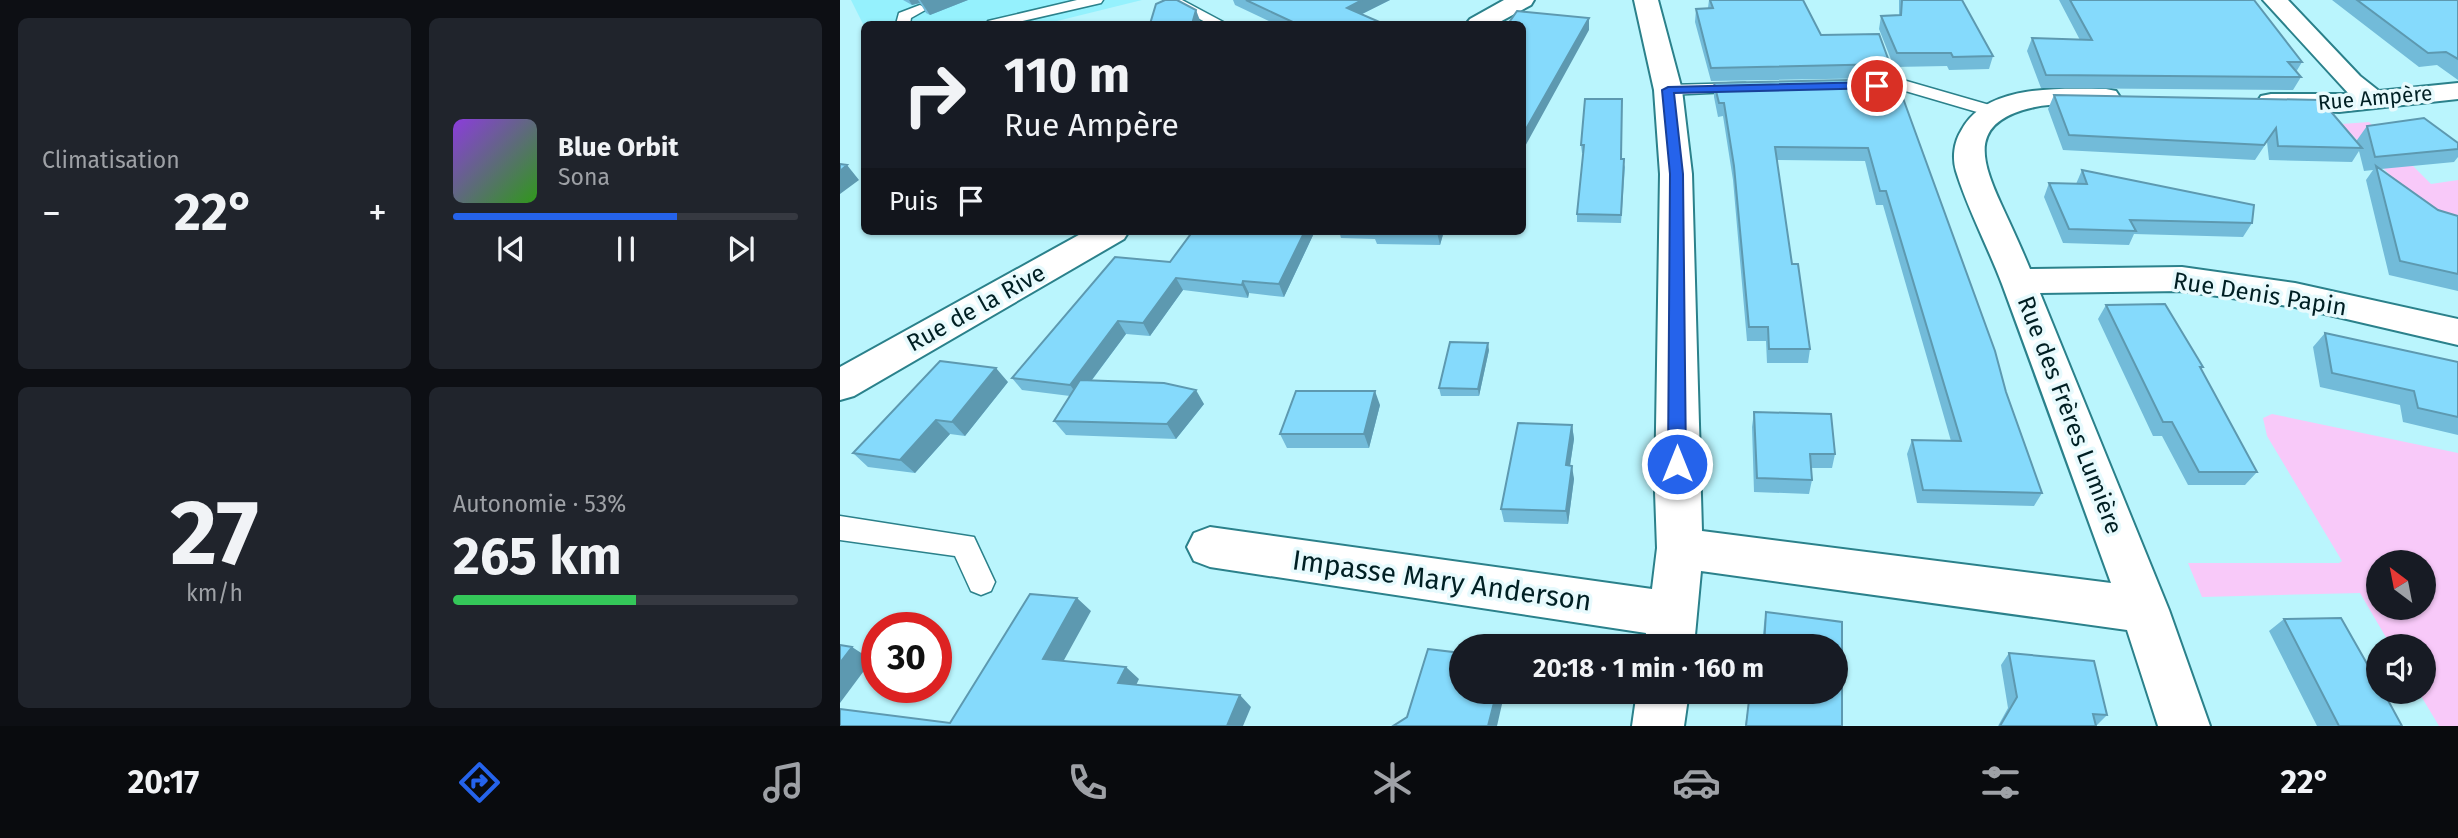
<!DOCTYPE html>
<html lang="fr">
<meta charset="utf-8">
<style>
body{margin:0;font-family:"Fira Sans",sans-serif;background:#20242c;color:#f1f3f6;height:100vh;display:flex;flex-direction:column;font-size:26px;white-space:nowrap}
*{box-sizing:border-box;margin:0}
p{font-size:23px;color:#9ea1a6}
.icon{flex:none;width:38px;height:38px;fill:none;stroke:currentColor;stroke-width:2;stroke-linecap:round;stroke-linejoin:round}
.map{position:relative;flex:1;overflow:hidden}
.panel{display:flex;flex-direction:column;gap:18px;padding:18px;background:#0d0f14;width:840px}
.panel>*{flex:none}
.banner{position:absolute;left:21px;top:21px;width:665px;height:214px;border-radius:10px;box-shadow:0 2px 5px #0004;background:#171b24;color:#f1f3f6;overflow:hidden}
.needle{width:46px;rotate:328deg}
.fabs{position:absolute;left:1526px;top:550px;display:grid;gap:14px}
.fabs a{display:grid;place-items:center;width:70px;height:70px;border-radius:50%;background:#171b24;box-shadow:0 2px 5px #0004;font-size:35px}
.speed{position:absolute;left:21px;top:612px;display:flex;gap:14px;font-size:35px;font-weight:700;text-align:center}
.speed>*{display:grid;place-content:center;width:91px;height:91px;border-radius:50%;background:#171b24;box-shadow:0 2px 5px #0004;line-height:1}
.speed .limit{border:10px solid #d22;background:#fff;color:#111}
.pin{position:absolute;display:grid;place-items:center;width:60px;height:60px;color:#fff;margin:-30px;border:4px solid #fff;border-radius:50%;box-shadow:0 2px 7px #0007}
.me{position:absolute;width:77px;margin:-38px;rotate:0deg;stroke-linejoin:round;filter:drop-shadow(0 0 5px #0008)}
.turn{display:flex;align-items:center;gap:24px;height:147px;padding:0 28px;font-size:32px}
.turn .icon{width:91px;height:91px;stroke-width:2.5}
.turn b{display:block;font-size:49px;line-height:60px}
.then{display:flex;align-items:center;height:66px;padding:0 28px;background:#0003;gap:14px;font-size:26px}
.big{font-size:52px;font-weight:700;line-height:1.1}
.panel .tile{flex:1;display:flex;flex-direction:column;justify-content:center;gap:10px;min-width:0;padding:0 24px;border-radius:10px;background:#20242c}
.panel .dial{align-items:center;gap:0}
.dial b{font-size:91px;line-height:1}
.song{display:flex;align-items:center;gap:21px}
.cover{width:84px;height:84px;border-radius:10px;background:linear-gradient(135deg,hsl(270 70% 55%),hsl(110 70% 35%))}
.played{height:7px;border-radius:4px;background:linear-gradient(90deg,#2563eb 65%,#363941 65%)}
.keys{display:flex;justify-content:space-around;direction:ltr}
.heat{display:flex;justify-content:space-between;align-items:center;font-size:38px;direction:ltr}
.charge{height:10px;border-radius:5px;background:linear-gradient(90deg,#34c759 53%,#363941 0)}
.panel .tiles{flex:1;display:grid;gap:18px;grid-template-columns:repeat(2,1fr)}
.trip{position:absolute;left:609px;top:634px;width:399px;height:70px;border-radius:35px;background:#171b24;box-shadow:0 2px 5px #0004;font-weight:700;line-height:70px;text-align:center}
.tabs{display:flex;height:112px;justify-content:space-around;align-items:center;background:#090b0e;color:#9ea1a6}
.tabs .icon{width:49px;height:49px}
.tabs .on{color:#2563eb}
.tabs b{font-size:32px;color:#f1f3f6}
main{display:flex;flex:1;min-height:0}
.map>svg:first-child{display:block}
.built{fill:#95f1fd}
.green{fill:#f8c9f9;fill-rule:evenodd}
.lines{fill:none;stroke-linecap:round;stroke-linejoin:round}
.lane-casing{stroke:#2b818b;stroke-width:3}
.street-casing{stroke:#2b818b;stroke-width:4}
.lane{fill:#fff;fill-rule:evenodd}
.street{fill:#fff;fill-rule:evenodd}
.wall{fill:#72bbd9}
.shaded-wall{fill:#5d99b0}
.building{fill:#85dafc;stroke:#5d99b0;stroke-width:2}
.route{fill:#2563eb;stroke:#184099;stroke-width:2}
.labels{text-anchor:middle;stroke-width:7;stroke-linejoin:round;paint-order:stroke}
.far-street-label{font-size:21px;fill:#001f23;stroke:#e7fafd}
.street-label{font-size:24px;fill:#001f23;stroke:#e7fafd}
.near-street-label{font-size:28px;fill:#001f23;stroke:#e7fafd}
</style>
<main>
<section class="panel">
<div class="tiles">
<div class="tile"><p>Climatisation</p>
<div class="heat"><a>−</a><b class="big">22°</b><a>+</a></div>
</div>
<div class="tile">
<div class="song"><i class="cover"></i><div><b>Blue Orbit</b><p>Sona</p></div></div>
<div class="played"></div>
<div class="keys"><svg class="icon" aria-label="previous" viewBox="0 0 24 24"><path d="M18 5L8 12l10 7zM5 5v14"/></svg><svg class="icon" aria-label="pause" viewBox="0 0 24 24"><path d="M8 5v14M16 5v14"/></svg><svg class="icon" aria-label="next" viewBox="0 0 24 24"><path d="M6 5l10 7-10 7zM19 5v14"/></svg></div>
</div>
<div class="tile dial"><b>27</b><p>km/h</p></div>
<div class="tile"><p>Autonomie · 53%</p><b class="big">265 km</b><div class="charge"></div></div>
</div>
</section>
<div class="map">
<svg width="1618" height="726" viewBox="0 0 1618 726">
<rect width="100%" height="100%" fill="#baf5fd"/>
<path class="built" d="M11 0H302L205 24 24 26Z"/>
<path class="green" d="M1529 122 1591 184 1618 180V233L1561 187 1502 124Z
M1432 414 1618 453V726H1599L1578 691H1584V646H1551L1520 593 1362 597 1348 563H1499L1502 561 1427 436 1423 418ZM1538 562H1584V607H1538Z"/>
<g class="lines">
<g class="lane-casing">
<path id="lane" d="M237 0H263L261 3 170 24H146L148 21Z
M324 0H342L387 24H369Z
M80 5 87 9 71 18 70 24H56L59 13Z
M1063 80 1160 108 1162 112 1154 117 1062 90 1027 91 1019 86 1027 81Z
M905 83 911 85 913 88 911 91 828 95 820 90 828 85Z
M0 516 134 537 155 582 151 591 141 595 131 591 115 556 0 540Z"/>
</g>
<g class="street-casing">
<path id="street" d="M664 0H694L691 5 656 24H626L630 19Z
M794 0H818L842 90 852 174 862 531 1271 583C1235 484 1199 384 1162 284 1148 247 1128 210 1116 171 1112 158 1114 142 1121 131 1146 83 1220 89 1266 89L1276 91 1280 97 1276 103 1266 105C1244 106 1217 102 1195 107 1130 121 1139 156 1161 204 1171 226 1181 247 1190 269L1342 267 1455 283 1618 319V345L1455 307 1342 291 1200 293 1329 610 1370 726H1318L1287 630 861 571 854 646H804L806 633 370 567 354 561 347 547 354 533 370 527 812 589 817 548 815 492 820 174 814 90Z
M1423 0H1448L1520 76 1539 91 1618 83V99L1499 112 1421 108 1417 102 1421 96 1431 94H1509Z
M246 231H289L284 239 14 396 0 400V367Z
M797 691H849L844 726H792Z"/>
</g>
<use href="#lane" class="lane"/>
<use href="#street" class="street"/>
</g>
<path class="wall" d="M63 0H128L90 15 86 13 80 3 72 5Z
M393 0H550L522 14 544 24H435L395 5Z
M869 0H963L981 35 1050 64 1047 78 871 81 855 22 856 9 868 8Z
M1059 0H1122L1153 56 1149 69 1109 70 1107 66 1054 67 1039 29 1041 16 1059 15Z
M1219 0H1414L1462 62 1456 72 1461 77 1453 90 1201 88 1187 51 1192 38 1240 40Z
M1492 0H1618V80L1597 65 1579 67Z
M1056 79 1202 493 1194 506 1077 503 1067 454 1072 440 1111 441 1043 205H1036L1025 161 937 160 952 264 970 349 968 363H927L926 341H907L893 180 883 116 878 117 874 97V83Z
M1214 95 1481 100 1517 142V140L1527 126 1618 143V157L1614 162 1541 169 1598 210 1618 216V291L1549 275 1526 180 1533 170 1524 171 1519 151 1512 162 1429 160 1427 142 1415 160 1223 150 1208 109Z
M745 99 782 159 785 167 781 223 737 222V214L744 153H742L741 145Z
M1242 170 1412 223 1403 237 1294 234 1289 245 1223 243 1204 197 1209 183 1236 184Z
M353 231H475L444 297 409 293 408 298 343 290 310 336 286 334 252 380 364 404 336 439 226 435 214 421 230 396 182 390 172 378 330 262Z
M499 231H604L600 245 537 244 535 239 501 238Z
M1266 305 1363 367 1361 370 1417 472 1405 485H1348L1322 436H1313L1258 319Z
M1485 333 1618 362V435L1563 422 1560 405 1480 387 1473 347Z
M649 350 639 396H601L599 388Z
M168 382 125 436 110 434 75 473 28 467 13 453Z
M540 405 529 448H447L440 434Z
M914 412 995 454 992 468H971L972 480 969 494 914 492 912 427Z
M732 425 734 439 730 465 734 479 728 524 664 522 661 509Z
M926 612 1002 622V726H905L909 700 919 701V691H996V646H922L924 624Z
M1444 619 1562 726H1477L1429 631Z
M1169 653 1267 715 1256 726H1158L1168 708 1161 665Z"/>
<path class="shaded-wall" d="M69 0H78L80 3 72 5Z
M80 0H128L90 15Z
M522 0H550L510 20 507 8Z
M356 10 361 23 360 24H352Z
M749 18V30L682 152V136Z
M7 165 19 180 0 194V171Z
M465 231H475L444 297 439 284Z
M597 231H604L600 245 597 232Z
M336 278 343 290 310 336 303 323Z
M403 281 409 293 408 298 402 285Z
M278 321 286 334 239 397 230 385Z
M648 343 649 350 639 396 638 389Z
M156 368 168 382 125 436 112 422Z
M356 390 364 404 336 439 327 424Z
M535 391 540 405 529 448 524 434Z
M96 420 110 434 75 473 60 460Z
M732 425 734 439 728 479 726 465Z
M732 466 734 479 728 524 726 511Z
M237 598 251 611 218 671 203 659Z
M12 647 32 660 0 703V663Z
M286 667 299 679 291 696 278 683Z
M657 691H665L657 726H648Z
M400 695 411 707 403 726H387Z"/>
<path class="building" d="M325 0H337L356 10 352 24H310L316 4Z
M406 0H522L507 8 544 24H457Z
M870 0H963L981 35 1039 34 1050 64 871 68 856 9 873 8Z
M1062 0H1122L1153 56 1113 57 1111 53H1057L1041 16 1061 15Z
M1230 0H1414L1462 62H1448L1461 77 1206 75 1192 38 1252 40Z
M1517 0H1618V59L1606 52 1588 53Z
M677 11 749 18 682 136V24H668Z
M1056 79 1155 351 1166 392 1202 493 1083 490 1072 440 1121 441 1046 191H1040L1028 148 935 147 952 264H958L970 349H929L928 327H909L894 166 884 103H879L874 83Z
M1214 95 1481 100 1522 148 1438 146 1436 128 1424 145 1229 135Z
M745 99H782L781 159H784L781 215 737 214 744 145H741Z
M1584 118 1618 143V149L1535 157 1527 126Z
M0 164 7 165 0 171Z
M1536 166 1598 210 1618 216V274L1560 261Z
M1242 170 1414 205 1412 223 1290 220 1296 231 1229 229 1209 183 1247 184Z
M353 231H465L439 284 403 281 402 285 336 278 303 323 278 321 230 385 172 378 275 257 330 262Z
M544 231H597V232Z
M1325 304 1363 367H1360L1417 472H1359L1332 422H1323L1266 305Z
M1485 333 1618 362V417L1578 408 1574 391 1492 373Z
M610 342 648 343 638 389 599 388Z
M100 361 156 368 112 422 96 420 60 460 13 453Z
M240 380 324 383 356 390 327 424 214 421Z
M456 391H535L524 434H440Z
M914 412 991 414 995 454H970L972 480 917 478Z
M678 423 732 425 726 465 732 466 726 511 661 509Z
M190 594 237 598 203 659 286 667 278 683 400 695 387 726H0V709L110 723Z
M926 612 1002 622V726H906L909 700 921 701V691H996V646H924Z
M1501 618 1538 683V691H1543L1562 726H1499L1444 619Z
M0 645 12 647 0 663Z
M588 649 621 653V691H657L648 726H553L567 717Z
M1169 653 1254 661 1267 715 1253 714 1256 726H1160L1177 697Z"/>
<path class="route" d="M1037 82 1042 86 1041 88 834 93 843 174 846 464 843 470 837 472 831 470 828 464 830 174 822 90 828 87Z"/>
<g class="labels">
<g class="far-street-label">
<text transform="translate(1535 98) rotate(-5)" y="7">Rue Ampère</text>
</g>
<g class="street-label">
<text transform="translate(1420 294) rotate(9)" y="8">Rue Denis Papin</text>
<text transform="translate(136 308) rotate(-29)" y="8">Rue de la Rive</text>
<text transform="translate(1230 415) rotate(69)" y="8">Rue des Frères Lumière</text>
</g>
<g class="near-street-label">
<text transform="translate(602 580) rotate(8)" y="10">Impasse Mary Anderson</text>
</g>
</g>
</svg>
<div class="fabs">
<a><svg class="needle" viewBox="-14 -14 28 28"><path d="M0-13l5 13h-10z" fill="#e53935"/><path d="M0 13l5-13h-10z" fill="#9ea1a6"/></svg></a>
<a><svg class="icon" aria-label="sound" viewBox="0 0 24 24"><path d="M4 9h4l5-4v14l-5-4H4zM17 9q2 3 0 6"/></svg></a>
</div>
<div class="speed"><div class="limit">30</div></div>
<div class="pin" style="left:1037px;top:86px;background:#d93025"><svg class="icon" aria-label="arrive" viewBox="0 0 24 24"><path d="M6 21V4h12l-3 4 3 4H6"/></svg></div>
<svg class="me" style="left:837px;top:464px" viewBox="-20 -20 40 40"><circle r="17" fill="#2563eb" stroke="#fff" stroke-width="3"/><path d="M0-11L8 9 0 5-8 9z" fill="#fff"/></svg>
<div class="trip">20:18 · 1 min · 160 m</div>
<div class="banner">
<div class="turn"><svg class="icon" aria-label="right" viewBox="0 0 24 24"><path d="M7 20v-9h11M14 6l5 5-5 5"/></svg><div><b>110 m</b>Rue Ampère</div></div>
<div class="then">Puis<svg class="icon" aria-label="arrive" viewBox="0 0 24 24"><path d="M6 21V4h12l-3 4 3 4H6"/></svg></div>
</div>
</div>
</main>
<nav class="tabs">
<b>20:17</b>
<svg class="icon on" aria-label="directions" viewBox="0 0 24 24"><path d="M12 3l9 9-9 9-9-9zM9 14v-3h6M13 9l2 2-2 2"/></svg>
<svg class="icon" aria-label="music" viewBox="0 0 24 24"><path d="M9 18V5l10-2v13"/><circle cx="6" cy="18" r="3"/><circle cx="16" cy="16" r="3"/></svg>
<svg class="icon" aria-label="phone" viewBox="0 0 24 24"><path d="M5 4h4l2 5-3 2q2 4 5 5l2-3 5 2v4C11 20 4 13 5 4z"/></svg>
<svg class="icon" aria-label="climate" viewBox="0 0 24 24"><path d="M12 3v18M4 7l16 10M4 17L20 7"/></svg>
<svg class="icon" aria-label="car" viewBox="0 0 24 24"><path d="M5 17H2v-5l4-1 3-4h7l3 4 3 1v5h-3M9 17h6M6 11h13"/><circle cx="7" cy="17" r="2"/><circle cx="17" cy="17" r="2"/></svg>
<svg class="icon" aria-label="filters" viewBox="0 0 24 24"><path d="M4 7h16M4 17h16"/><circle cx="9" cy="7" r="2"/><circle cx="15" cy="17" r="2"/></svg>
<b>22°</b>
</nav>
